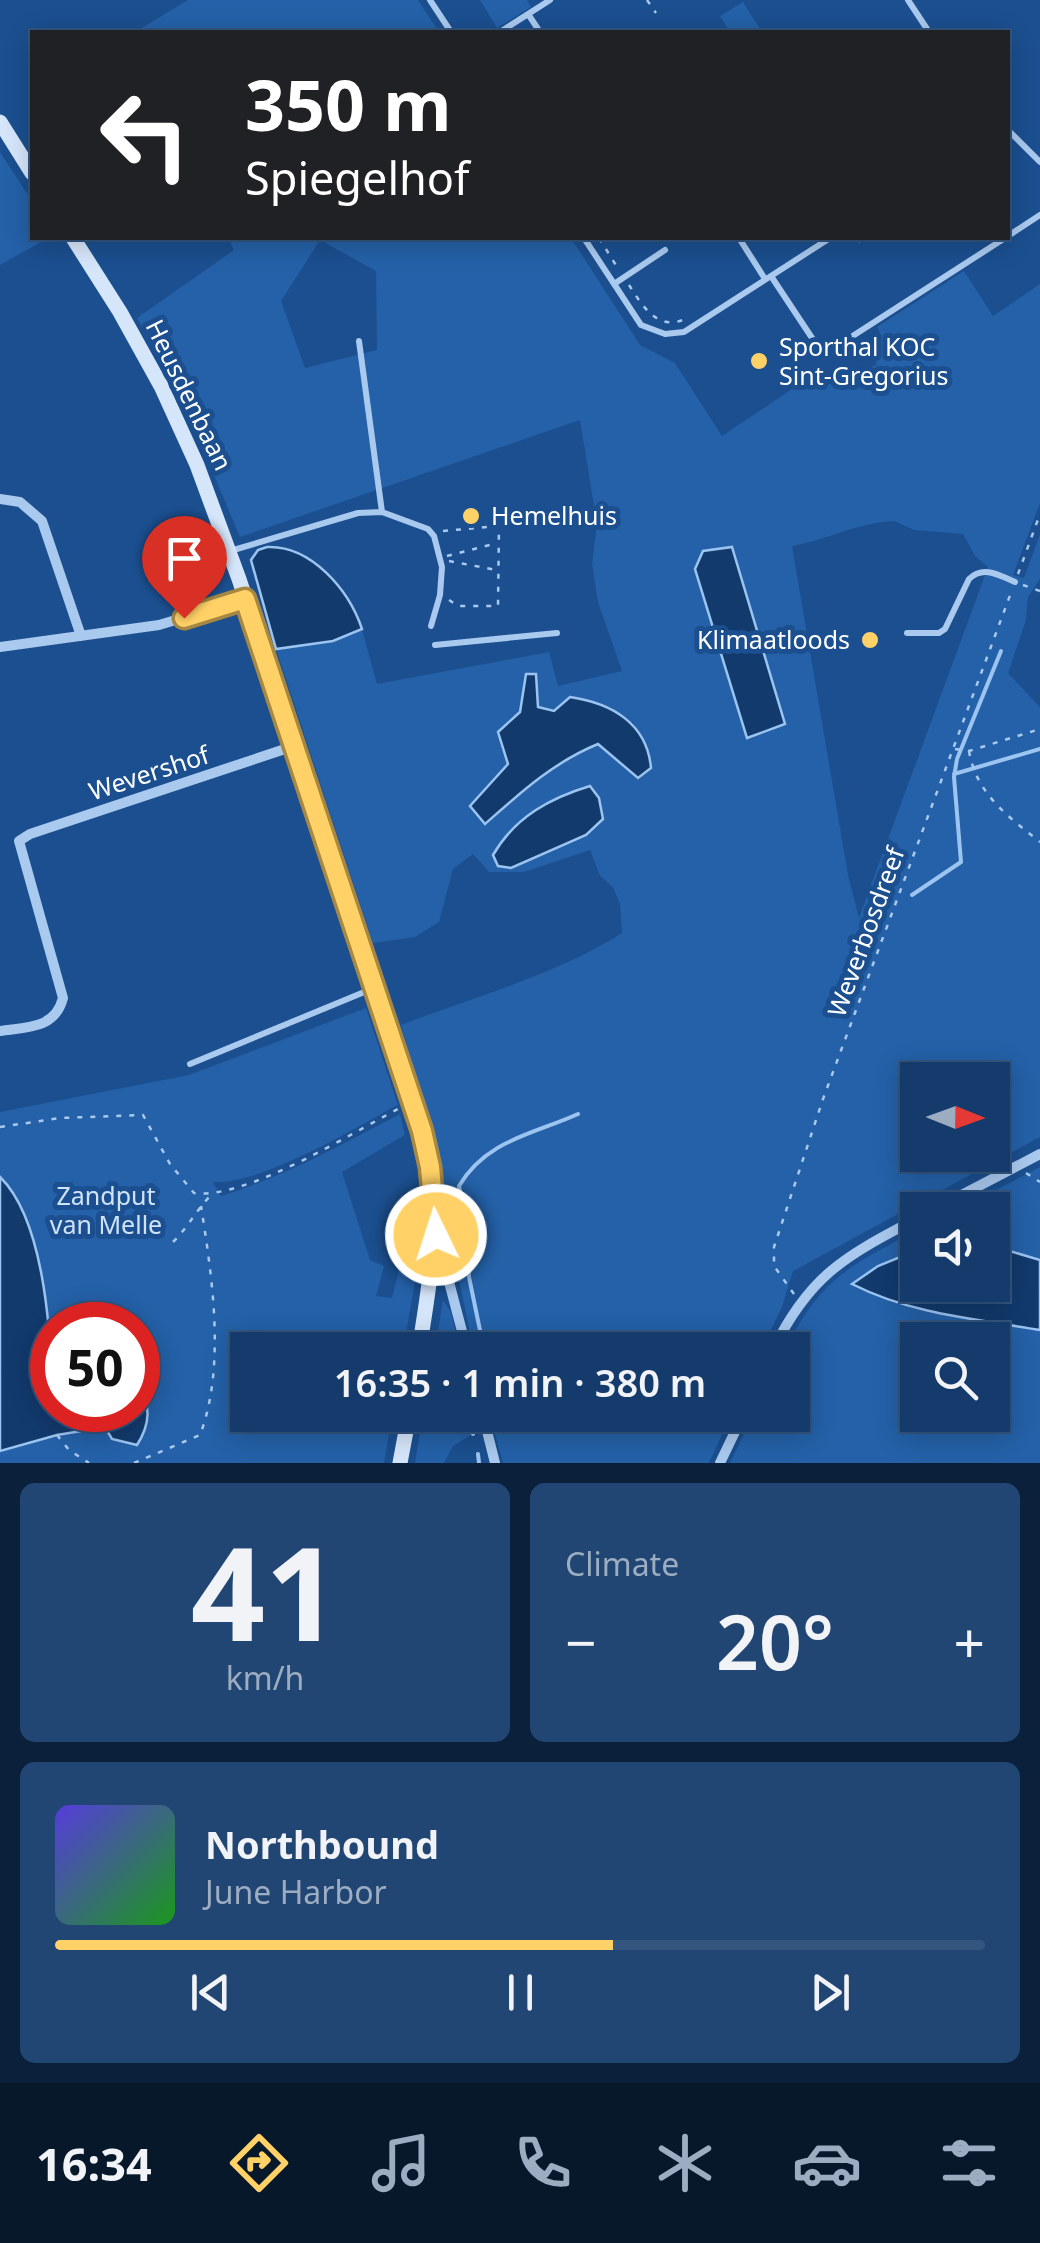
<!DOCTYPE html>
<meta charset="utf-8">
<style>
body{margin:0;font-family:"Noto Sans",sans-serif;background:#214673;color:#f1f3f6;height:100vh;display:flex;flex-direction:column;font-size:38px;white-space:nowrap}
*{box-sizing:border-box;margin:0}
p{font-size:32px;color:#9dadc1}
.icon{flex:none;width:55px;height:55px;fill:none;stroke:currentColor;stroke-width:2;stroke-linecap:round;stroke-linejoin:round}
.map{position:relative;height:1463px;overflow:hidden}
.drawer{display:flex;flex-direction:column;gap:20px;padding:20px;background:#0b203b;flex:1}
.drawer>*{flex:none}
.top-card{position:absolute;left:30px;top:30px;width:980px;height:210px;border-radius:0px;box-shadow:0 5px 25px #0003,0 0 0 2px #33557e;background:#202124;color:#fff;overflow:hidden}
.needle{width:65px;rotate:91deg}
.buttons{position:absolute;left:900px;top:1062px;display:grid;gap:20px}
.buttons a{display:grid;place-items:center;width:110px;height:110px;border-radius:0px;background:#143b6b;box-shadow:0 5px 25px #0003,0 0 0 2px #33557e;font-size:50px}
.speed{position:absolute;left:30px;top:1302px;display:flex;gap:20px;font-size:50px;font-weight:700;text-align:center}
.speed>*{display:grid;place-content:center;width:130px;height:130px;border-radius:50%;background:#143b6b;box-shadow:0 5px 25px #0003,0 0 0 2px #33557e;line-height:1}
.speed .limit{border:15px solid #d22;background:#fff;color:#111}
.pin{position:absolute;display:grid;place-items:center;width:85px;height:85px;color:#fff;margin:-102px -42px;border-radius:50% 50% 50% 0;rotate:-45deg;box-shadow:0 0 10px #0007}
.pin .icon{rotate:45deg}
.me{position:absolute;width:110px;margin:-55px;rotate:356deg;stroke-linejoin:round;filter:drop-shadow(0 0 8px #0008)}
.turn{display:flex;align-items:center;gap:35px;height:210px;padding:0 50px;font-size:45px}
.turn .icon{width:130px;height:130px;stroke-width:2.5}
.turn b{display:block;font-size:70px;line-height:85px}
.big{font-size:75px;font-weight:600;line-height:1.1}
.drawer .card{flex:1;display:flex;flex-direction:column;justify-content:center;gap:15px;min-width:0;padding:0 35px;border-radius:15px;background:#214673}
.drawer .dial{align-items:center;gap:0}
.dial b{font-size:130px;line-height:1}
.song{display:flex;align-items:center;gap:30px}
.cover{width:120px;height:120px;border-radius:15px;background:linear-gradient(135deg,hsl(250 70% 55%),hsl(120 70% 35%))}
.played{height:10px;border-radius:5px;background:linear-gradient(90deg,#ffd166 60%,#33557e 60%)}
.keys{display:flex;justify-content:space-around;direction:ltr}
.heat{display:flex;justify-content:space-between;align-items:center;font-size:55px;direction:ltr}
.drawer .tiles{flex:1;display:grid;gap:20px;grid-template-columns:1fr 1fr}
.card:last-child{grid-column:span 2}
.trip{position:absolute;left:230px;top:1332px;width:580px;height:100px;border-radius:0px;background:#143b6b;box-shadow:0 5px 25px #0003,0 0 0 2px #33557e;font-weight:600;line-height:100px;text-align:center}
.menu{display:flex;height:160px;justify-content:space-around;align-items:center;background:#08182b;color:#9dadc1}
.menu .icon{width:70px;height:70px}
.menu .selected{color:#ffd166}
.menu b{font-size:45px;color:#f1f3f6}
.map>svg:first-child{display:block}
.green{fill:#2461a8;fill-rule:evenodd}
.water{fill:#123a6d;stroke:#9cc4f0;stroke-width:2.5}
.lines{fill:none;stroke-linecap:round;stroke-linejoin:round}
.stream{stroke:#9cc4f0;stroke-width:4}
.path{stroke:#a9c9ee;stroke-width:2.5;stroke-dasharray:5 8;stroke-linecap:butt}
.service{stroke:#a9c9ee;stroke-width:6}
.minor{stroke:#a9c9ee;stroke-width:10}
.secondary{stroke:#d6e6fa;stroke-width:15}
.route-casing{stroke:#a68842;stroke-width:25}
.route{stroke:#ffd166;stroke-width:18}
.poi-dot{fill:#ffd166;stroke:#1b4f8f;stroke-width:4}
.labels{text-anchor:middle;stroke-width:10;stroke-linejoin:round;paint-order:stroke}
.poi-label{font-size:25px;fill:#fff;stroke:#1b4f8f;text-anchor:start}
.street-label{font-size:25px;fill:#fff;stroke:#1b4f8f}
.park-label{font-size:25px;fill:#cfe3fa;stroke:#1b4f8f}
</style>
<div class="map">
<svg width="1040" height="1463" viewBox="0 0 1040 1463">
<rect width="100%" height="100%" fill="#1b4f8f"/>
<path class="green" d="M188 0H418L439 32H135Z
M480 0H527L531 7 497 28Z
M743 2 762 32H730L720 16Z
M0 152 32 201V238H48L0 265Z
M228 238H571L640 345 675 363 722 436 807 379 810 383 824 374 835 389 877 364 865 342 880 333 877 327 964 271 993 316 1040 284V503L1013 575 1024 578 1040 534V579L1028 597 1026 620 1008 673 1040 707V1137L793 1271 782 1307 761 1350H474L477 1342 471 1338 460 1284 446 1258 448 1223 442 1168 401 1025C475 996 554 976 622 933L620 904 613 887 600 876 590 850 524 872H489L473 854 453 869 439 922 415 937 373 943 276 649 333 641 362 629 377 684 549 652 558 686 622 671 598 602 592 564 597 524 580 420 240 537 192 423 137 318 234 250ZM320 240 376 271 377 350 305 368 281 301ZM894 521 914 530 963 534 975 556 988 567 859 918 848 875 792 546C827 540 859 522 894 521ZM526 674 536 675 538 707 633 722 640 736 618 762 599 743C554 762 521 792 485 823L471 806 508 763ZM918 1080H992V1155H918Z
M366 1008 398 1105C353 1129 261 1185 213 1182L221 1196C285 1176 341 1145 400 1114L405 1135 342 1172 370 1260 384 1266 376 1296 392 1298 402 1257 416 1255 419 1259 403 1350H248V1415H392L384 1463H0V1112L189 1075ZM52 1325H138V1410H52Z
M1040 1167V1463H730L753 1415H792V1350H785C820 1279 849 1266 917 1230L918 1285H992V1210H957ZM918 1340H992V1415H918Z
M443 1300 451 1312 460 1350H435Z
M423 1415H476L479 1430 453 1446 444 1463H415Z
M490 1415H731L709 1463H503Z"/>
<path class="water" d="M267 547C311 545 349 590 362 629L333 641 276 649 251 560 258 550Z
M732 547 785 724 747 738 695 569 703 551Z
M526 674H536L538 707 554 711 570 697C611 703 647 723 651 768L638 778 598 744C554 762 521 792 485 824L470 806 508 764 498 732 520 712Z
M590 786 599 798 603 819 586 835 511 868 498 866 493 855C515 817 550 798 590 786Z
M0 1177C47 1223 52 1346 52 1410H138V1384H140C150 1407 151 1423 137 1445L112 1439 105 1427 57 1435 0 1451Z
M993 1246 1040 1260V1330C975 1319 911 1314 852 1284L878 1266 917 1250 918 1285H992Z"/>
<g class="lines">
<path class="stream" d="M954 774 1040 749
M912 895 961 862 954 777 957 759 1001 651
M477 1342 482 1340 469 1277 466 1218 459 1186C486 1140 534 1134 578 1114
M455 1350 456 1348
M467 1415 473 1434
M478 1454 479 1463"/>
<path class="path" d="M647 0 656 13
M599 238 619 270
M857 238 865 248
M629 285C642 305 656 330 683 320
M443 531 499 526 498 606H458L449 600
M447 556 497 543
M449 561 496 570
M1018 574 1040 514
M1023 585 1040 591
M955 749 969 751 1040 729
M969 751C976 794 1009 817 1040 842
M0 1127 60 1118 143 1115 170 1164 194 1193C245 1200 350 1134 398 1109
M1026 1173 1040 1182
M173 1242C188 1227 196 1211 210 1196
M794 1294 774 1266V1247L823 1099 1012 590
M57 1435 69 1450 89 1463
M134 1463 200 1435C226 1367 212 1276 201 1206"/>
<path class="service" d="M430 0 451 32
M908 0 929 32
M528 14 540 32
M500 32 550 0
M1008 130 1040 162
M1008 236 1040 215
M584 238 641 325 665 334 684 332 830 238
M739 238 765 279
M771 276 816 344 834 348 1005 238
M614 284 665 250
M359 341 382 512
M230 551 358 513 382 512 428 529 434 536 442 567 440 595 431 626
M907 633H939L945 629 969 579C983 565 999 575 1015 582
M435 645 557 633
M190 1064 374 988"/>
<path class="minor" d="M0 499 20 502 42 521 81 636
M0 647 159 625 245 599
M0 1031C27 1027 55 1029 63 998L19 841 30 834 294 746
M933 1210 1040 1154
M432 1273 444 1275 449 1282 467 1350
M773 1350C810 1274 846 1256 918 1218
M483 1415 495 1463
M720 1463 743 1415"/>
<path class="secondary" d="M0 122 32 173
M73 238 120 312 161 386 197 465 239 579 412 1102C443 1200 435 1251 419 1350
M400 1463 409 1415"/>
</g>
<g class="lines">
<g class="route-casing">
<path id="route" d="M184 618 245 599 422 1131 430 1167 436 1235"/>
</g>
<use href="#route" class="route"/>
</g>
<g class="poi-dot">
<circle cx="759" cy="361" r="10"/>
<circle cx="471" cy="516" r="10"/>
<circle cx="870" cy="640" r="10"/>
</g>
<g class="labels">
<g class="poi-label">
<text x="779" y="356">Sporthal KOC<tspan x="779" dy="29">Sint-Gregorius</tspan></text>
<text x="491" y="525">Hemelhuis</text>
<text x="850" y="649" text-anchor="end">Klimaatloods</text>
</g>
<g class="street-label">
<text transform="translate(189 395) rotate(64)" y="9">Heusdenbaan</text>
<text transform="translate(149 773) rotate(-18)" y="9">Wevershof</text>
<text transform="translate(866 932) rotate(-70)" y="9">Weverbosdreef</text>
</g>
<g class="park-label">
<text x="106" y="1205">Zandput<tspan x="106" dy="29">van Melle</tspan></text>
</g>
</g>
</svg>
<div class="buttons">
<a><svg class="needle" viewBox="-14 -14 28 28"><path d="M0-13l5 13h-10z" fill="#e53935"/><path d="M0 13l5-13h-10z" fill="#9dadc1"/></svg></a>
<a><svg class="icon" aria-label="sound" viewBox="0 0 24 24"><path d="M4 9h4l5-4v14l-5-4H4zM17 9q2 3 0 6"/></svg></a>
<a><svg class="icon" aria-label="search" viewBox="0 0 24 24"><circle cx="10" cy="10" r="6"/><path d="M15 15l6 6"/></svg></a>
</div>
<div class="speed"><div class="limit">50</div></div>
<div class="pin" style="left:184px;top:618px;background:#d93025"><svg class="icon" aria-label="arrive" viewBox="0 0 24 24"><path d="M6 21V4h12l-3 4 3 4H6"/></svg></div>
<svg class="me" style="left:436px;top:1235px" viewBox="-20 -20 40 40"><circle r="17" fill="#ffd166" stroke="#fff" stroke-width="3"/><path d="M0-11L8 9 0 5-8 9z" fill="#fff"/></svg>
<div class="trip">16:35 · 1 min · 380 m</div>
<div class="top-card">
<div class="turn"><svg class="icon" aria-label="left" viewBox="0 0 24 24"><path d="M17 20v-9H6M10 6l-5 5 5 5"/></svg><div><b>350 m</b>Spiegelhof</div></div>
</div>
</div>
<section class="drawer">
<div class="tiles">
<div class="card dial"><b>41</b><p>km/h</p></div>
<div class="card"><p>Climate</p>
<div class="heat"><a>−</a><b class="big">20°</b><a>+</a></div>
</div>
<div class="card">
<div class="song"><i class="cover"></i><div><b>Northbound</b><p>June Harbor</p></div></div>
<div class="played"></div>
<div class="keys"><svg class="icon" aria-label="previous" viewBox="0 0 24 24"><path d="M18 5L8 12l10 7zM5 5v14"/></svg><svg class="icon" aria-label="pause" viewBox="0 0 24 24"><path d="M8 5v14M16 5v14"/></svg><svg class="icon" aria-label="next" viewBox="0 0 24 24"><path d="M6 5l10 7-10 7zM19 5v14"/></svg></div>
</div>
</div>
</section>
<nav class="menu">
<b>16:34</b>
<svg class="icon selected" aria-label="directions" viewBox="0 0 24 24"><path d="M12 3l9 9-9 9-9-9zM9 14v-3h6M13 9l2 2-2 2"/></svg>
<svg class="icon" aria-label="music" viewBox="0 0 24 24"><path d="M9 18V5l10-2v13"/><circle cx="6" cy="18" r="3"/><circle cx="16" cy="16" r="3"/></svg>
<svg class="icon" aria-label="phone" viewBox="0 0 24 24"><path d="M5 4h4l2 5-3 2q2 4 5 5l2-3 5 2v4C11 20 4 13 5 4z"/></svg>
<svg class="icon" aria-label="climate" viewBox="0 0 24 24"><path d="M12 3v18M4 7l16 10M4 17L20 7"/></svg>
<svg class="icon" aria-label="car" viewBox="0 0 24 24"><path d="M5 17H2v-5l4-1 3-4h7l3 4 3 1v5h-3M9 17h6M6 11h13"/><circle cx="7" cy="17" r="2"/><circle cx="17" cy="17" r="2"/></svg>
<svg class="icon" aria-label="filters" viewBox="0 0 24 24"><path d="M4 7h16M4 17h16"/><circle cx="9" cy="7" r="2"/><circle cx="15" cy="17" r="2"/></svg>
</nav>
